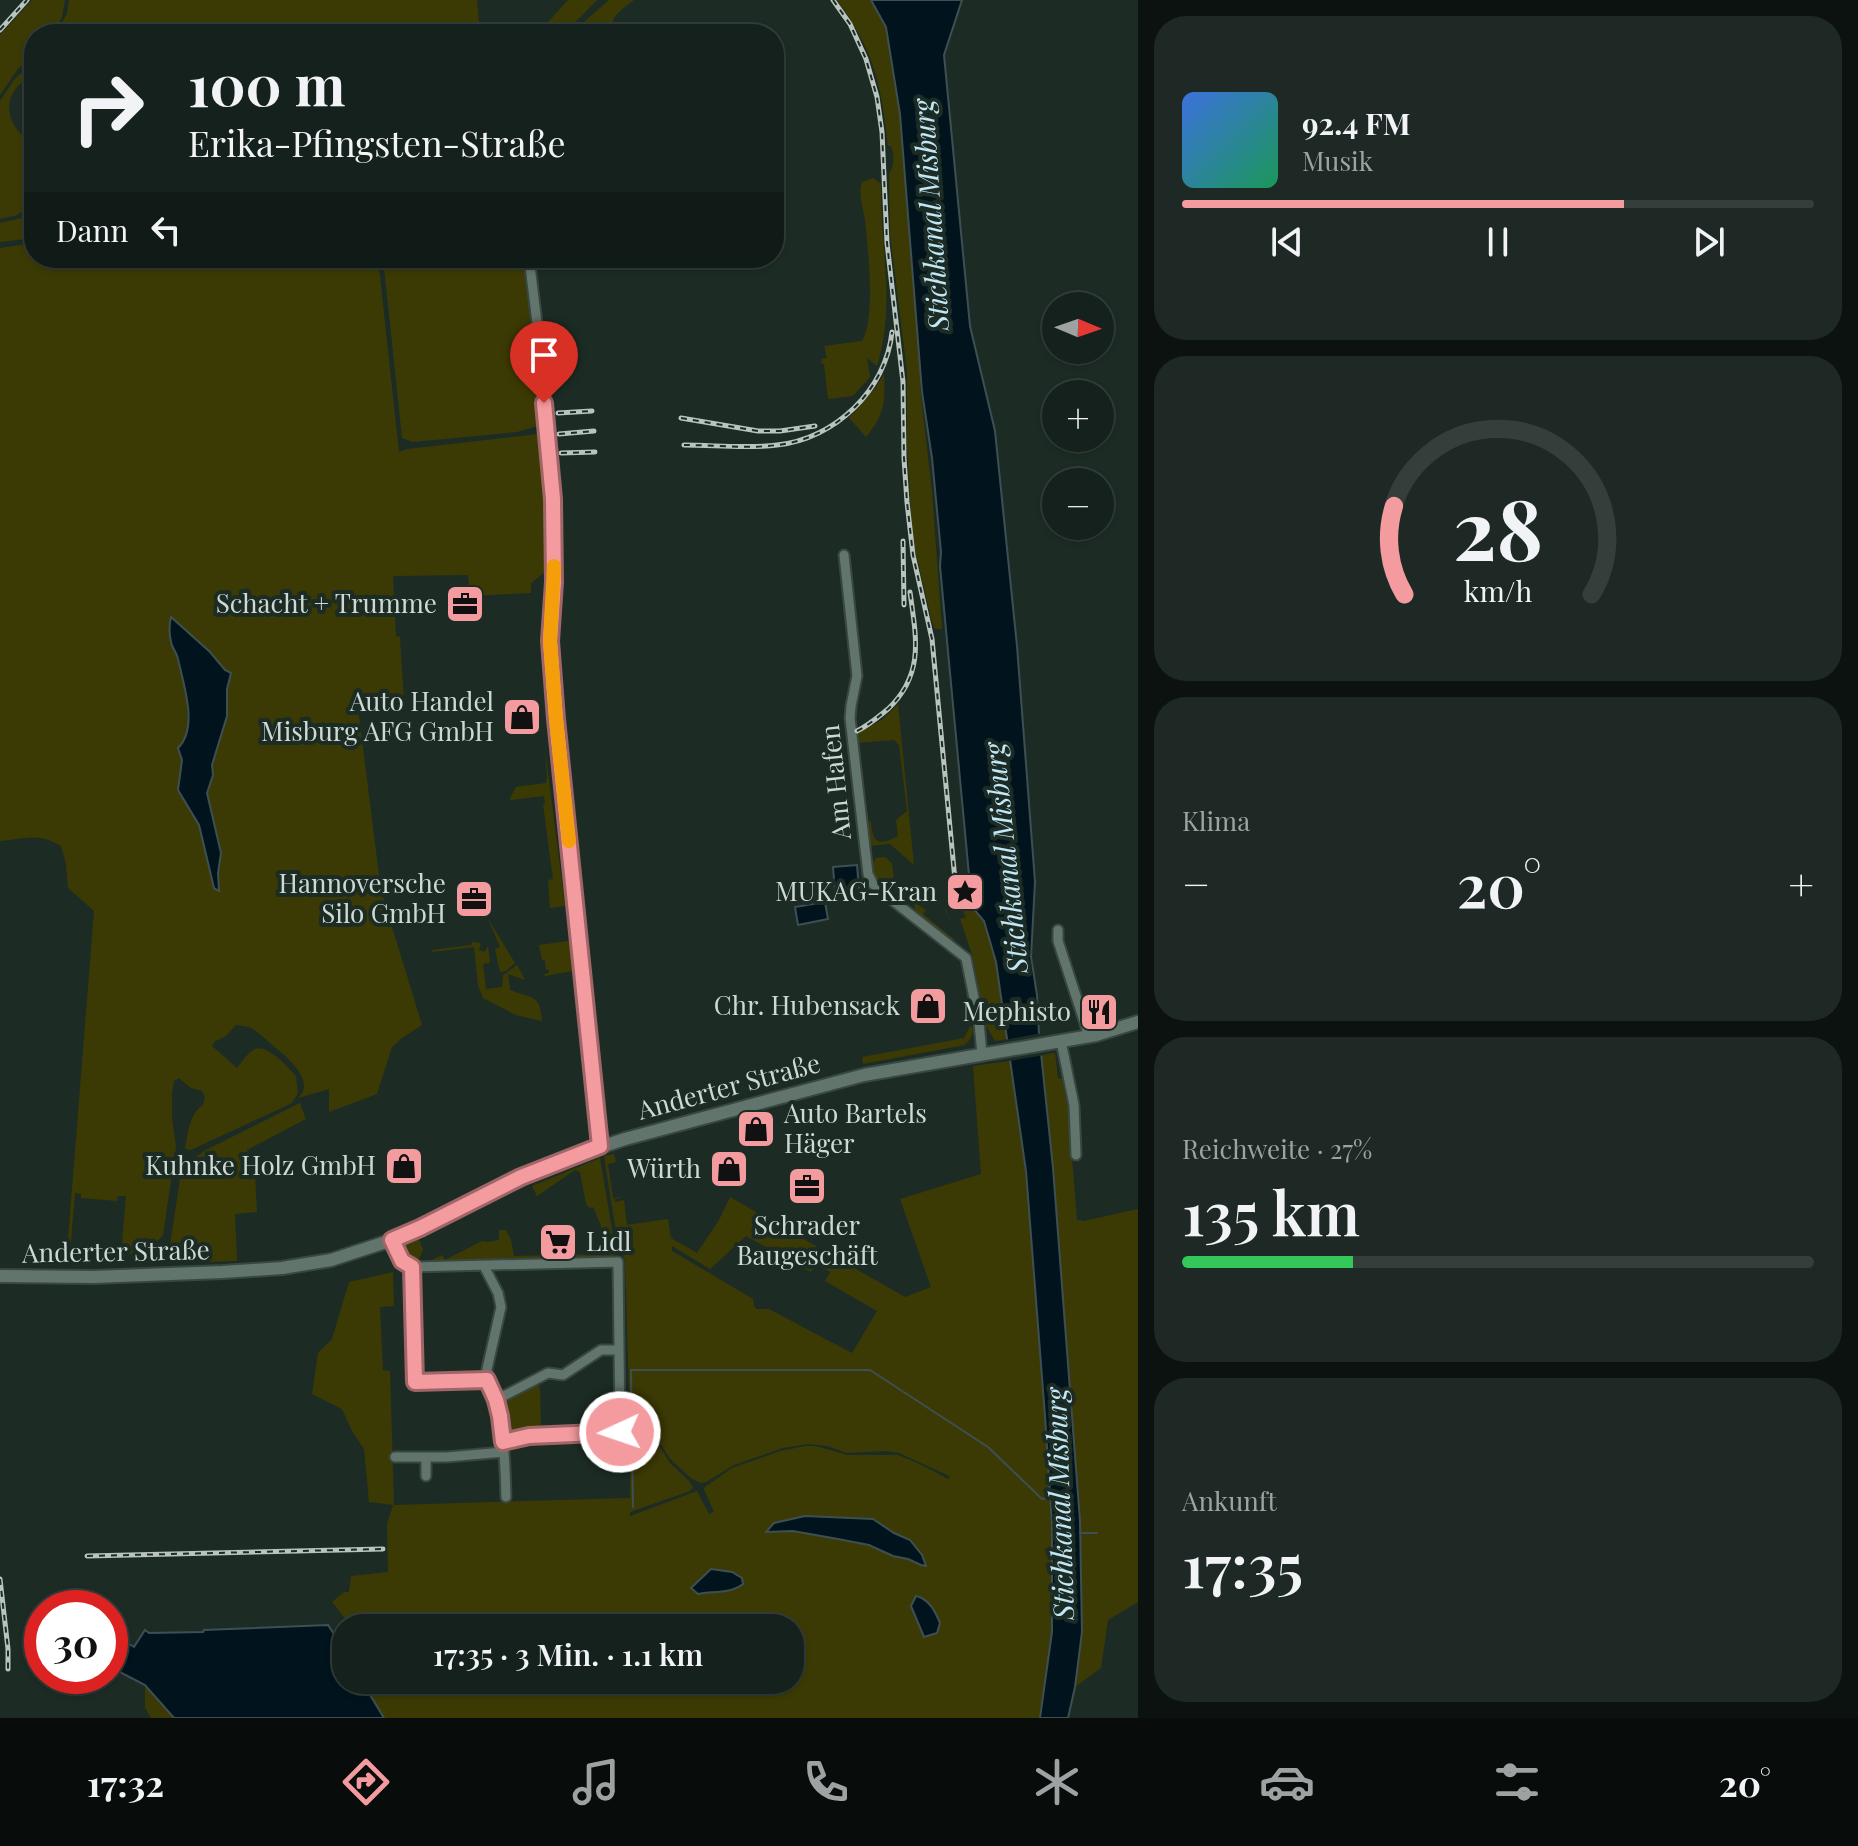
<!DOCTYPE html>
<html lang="de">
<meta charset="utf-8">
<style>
body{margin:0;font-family:"Playfair Display",serif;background:#1e2925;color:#f1f3f6;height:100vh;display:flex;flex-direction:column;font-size:30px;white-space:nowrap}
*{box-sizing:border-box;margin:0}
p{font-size:26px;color:#9da3a3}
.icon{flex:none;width:44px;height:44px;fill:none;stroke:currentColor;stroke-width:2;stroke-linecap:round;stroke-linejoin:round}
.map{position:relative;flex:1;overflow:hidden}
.details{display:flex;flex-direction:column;gap:16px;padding:16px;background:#0c120f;width:720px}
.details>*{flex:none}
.top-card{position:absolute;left:24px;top:24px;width:760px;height:244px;border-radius:32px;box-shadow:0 2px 6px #0004,0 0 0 2px #343e3b;background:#15211c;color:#f1f3f6;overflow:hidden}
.needle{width:52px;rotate:92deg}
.tools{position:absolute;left:1042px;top:292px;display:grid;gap:16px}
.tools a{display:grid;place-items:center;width:72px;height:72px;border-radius:50%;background:#15211c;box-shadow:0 2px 6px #0004,0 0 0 2px #343e3b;font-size:40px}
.speed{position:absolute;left:24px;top:1590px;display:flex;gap:16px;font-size:40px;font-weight:700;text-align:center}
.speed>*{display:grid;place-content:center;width:104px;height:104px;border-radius:50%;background:#15211c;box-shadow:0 2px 6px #0004,0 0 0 2px #343e3b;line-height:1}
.speed .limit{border:12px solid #d22;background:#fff;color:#111}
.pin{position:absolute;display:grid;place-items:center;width:68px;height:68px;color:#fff;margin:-82px -34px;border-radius:50% 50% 50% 0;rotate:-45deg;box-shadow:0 0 8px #0007}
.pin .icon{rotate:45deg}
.me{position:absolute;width:88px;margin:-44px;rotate:267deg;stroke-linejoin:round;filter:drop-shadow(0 0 6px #0008)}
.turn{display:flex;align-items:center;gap:28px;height:168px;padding:0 32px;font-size:36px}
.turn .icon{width:104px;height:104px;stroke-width:2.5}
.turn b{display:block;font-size:56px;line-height:68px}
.then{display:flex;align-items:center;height:76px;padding:0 32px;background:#0003;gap:16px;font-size:30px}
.big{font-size:60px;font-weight:600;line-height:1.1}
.details .widget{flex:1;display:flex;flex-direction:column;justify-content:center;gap:12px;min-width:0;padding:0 28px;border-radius:32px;background:#1e2925}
.details .dial{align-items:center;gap:0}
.dial svg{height:208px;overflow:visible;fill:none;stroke:#343e3b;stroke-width:7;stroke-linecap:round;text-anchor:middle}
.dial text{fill:#f1f3f6;stroke:none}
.song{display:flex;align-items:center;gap:24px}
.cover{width:96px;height:96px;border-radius:12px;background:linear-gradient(135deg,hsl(220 70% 55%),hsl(150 70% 35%))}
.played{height:8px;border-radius:4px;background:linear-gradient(90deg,#f49b9f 70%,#343e3b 70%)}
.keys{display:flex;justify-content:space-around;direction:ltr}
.heat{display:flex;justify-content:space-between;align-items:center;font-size:44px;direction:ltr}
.charge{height:12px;border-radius:6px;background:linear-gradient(90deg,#34c759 27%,#343e3b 0)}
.trip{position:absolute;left:332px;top:1614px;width:472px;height:80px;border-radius:32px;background:#15211c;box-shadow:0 2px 6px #0004,0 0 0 2px #343e3b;font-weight:600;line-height:80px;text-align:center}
.tab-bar{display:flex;height:128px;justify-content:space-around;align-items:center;background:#080d0b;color:#9da3a3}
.tab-bar .icon{width:56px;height:56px}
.tab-bar .active{color:#f49b9f}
.tab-bar b{font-size:36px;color:#f1f3f6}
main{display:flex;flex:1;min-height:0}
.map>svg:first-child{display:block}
.green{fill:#3c3a04;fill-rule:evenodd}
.water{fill:#01141d;stroke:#3e4f54;stroke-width:2}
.pier{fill:#1c2c25}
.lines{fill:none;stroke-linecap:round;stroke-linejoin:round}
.stream{stroke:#3e4f54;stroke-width:2}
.minor-casing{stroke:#394742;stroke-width:13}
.secondary-casing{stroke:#394742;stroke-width:16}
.minor{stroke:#62756c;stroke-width:9}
.secondary{stroke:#62756c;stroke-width:12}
.rail-casing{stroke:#b9c4bf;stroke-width:5}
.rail{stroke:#1c2c25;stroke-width:2;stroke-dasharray:6;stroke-linecap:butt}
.route-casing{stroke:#9f6567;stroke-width:20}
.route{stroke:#f49b9f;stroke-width:14}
.slow{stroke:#f59e0b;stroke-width:14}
.labels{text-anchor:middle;stroke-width:8;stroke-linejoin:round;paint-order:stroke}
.poi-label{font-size:26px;fill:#ced9d4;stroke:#1c2c25;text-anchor:end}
.street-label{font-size:26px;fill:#ced9d4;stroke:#1c2c25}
.water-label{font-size:28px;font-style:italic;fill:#c2e7f7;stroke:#1c2c25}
</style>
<main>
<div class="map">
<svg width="1138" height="1718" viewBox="0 0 1138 1718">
<rect width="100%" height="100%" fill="#1c2c25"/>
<path class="green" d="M32 0H65L62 17 52 34H34V54L17 70 0 95V35Z
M69 0H477L480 34H361V29L367 25V22L342 26 347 34H55L67 14Z
M568 0H597L564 34H539L538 33Z
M609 0H634C621 10 610 16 611 34H573L586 20Z
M837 0H871L886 27 888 37 900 114 921 379 920 387 932 492 942 629H935L932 622 915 550 912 530 907 448V371L890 234 889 173C895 167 894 154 891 146H888C881 84 875 52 837 0Z
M34 60V76C0 88 2 128 34 142V238L0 242V223L26 217 20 212 18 215 0 219V101L14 80Z
M873 178 881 184C880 247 896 305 877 366L867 358 870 377 853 396 828 399 824 364H822L821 359 827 358 824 346 862 341C876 318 868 249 865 220 863 208 858 194 862 182Z
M34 243V258H378L399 452 407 449 539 434 541 462 545 466 549 487 551 567 531 583V593L470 596 468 575 393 576 396 636 400 637 404 702 358 708 381 891 422 1025 402 1038 392 1047 377 1094 329 1112V1089L298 1098C318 1080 283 1054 270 1043 264 1038 256 1030 249 1027 245 1026 240 1026 236 1025L226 1036 214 1042 212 1046 237 1068C242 1062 247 1053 255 1049 267 1044 288 1067 296 1076L298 1093 292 1103 191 1150 185 1149C188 1134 189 1114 203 1105L205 1097 202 1091 191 1088 179 1078 174 1081 172 1093V1118L176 1147 163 1235 144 1254 121 1253 126 1196H118L117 1201 81 1198V1194L75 1193 69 1265H66L94 911 68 888 66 864 61 846C38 832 25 839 0 841V248ZM210 652 225 670 231 674 227 689V716L212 765 213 775 207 793 221 853 218 873 219 890 199 825 178 790 188 723 185 682 179 668 178 656Z
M383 258H524L541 396V417L538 426 517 432 413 442 402 438Z
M884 374C885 403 885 414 866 437L849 418 876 387Z
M898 704 914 865 890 844 869 846 867 827 869 821 871 822C872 844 879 846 898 836L896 820 907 811 899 745 894 740 857 743 856 734 883 719Z
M545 749 565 906 550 908 548 880 553 879 543 804 545 803 544 796 511 800 510 798 516 787 546 783 547 778Z
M885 857 892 863 894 881 891 882 892 893 905 892 906 905C890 893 875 885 872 865L876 858Z
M913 891H916L918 905 926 910 946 909 951 924 945 909 926 910 923 914 955 940H952L915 912Z
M972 907 984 921 996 962 1008 1039 995 1041 986 1026 972 954 960 919 966 917 962 909Z
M488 919 515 963 506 971 500 972 495 949 500 947Z
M569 941 573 971 545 976 544 974 549 973V970H546L545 960H542L539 945Z
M472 942 481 943 479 950 485 952 488 946 490 963 483 964 486 989 502 987 503 975 517 965 525 980 508 974 510 990C533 999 540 994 542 1021L516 1015 483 998 478 985 474 947 432 952V950L471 945Z
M970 1026 973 1028C973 1035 970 1040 965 1045L863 1064 862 1057 964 1038Z
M1055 1053 1058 1078 1062 1079 1068 1107 1077 1220 1084 1221 1138 1209V1602L1108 1620 1101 1668 1075 1687 1082 1631 1080 1521 1053 1168 1041 1055Z
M1010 1061 1026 1171 1045 1416 1052 1524V1632L1040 1718H384L361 1680H790V1628H353L332 1602 344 1592H349L351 1576 388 1572 387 1524 393 1505 369 1502 364 1449 352 1431 342 1409 312 1394 318 1353 332 1339 349 1282 393 1272 394 1306 380 1307 383 1370 390 1371 394 1505 630 1498 631 1437 630 1432H642L653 1436 670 1463 689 1481 693 1487 690 1491 630 1512V1516L697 1491 709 1514 714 1512 704 1489 705 1487 732 1468 780 1451 806 1446H815L848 1455H898L920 1464 948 1479 950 1477 945 1474 899 1453 886 1451 847 1453 827 1446 808 1444 783 1448 734 1465 706 1482 700 1483 691 1478 670 1459 654 1433 646 1430 630 1429 625 1261 617 1238 604 1156 614 1154 616 1162 608 1164 613 1198 627 1196 614 1199 615 1202 624 1200 627 1225 668 1219 671 1238 697 1253 719 1220 730 1197 905 1297 931 1287 900 1199 981 1174 973 1066ZM746 1236 811 1272 816 1264 830 1272 825 1281 877 1311 852 1353 769 1309H757L754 1306 753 1299 672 1251V1246L710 1269Z
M300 1103 306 1119 247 1150 251 1174 255 1175 257 1212 235 1214 237 1261 205 1262 203 1257 193 1258V1253L169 1252 182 1166 206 1150Z
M600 1158 616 1253 613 1257 437 1265 432 1260 442 1255 445 1260 482 1241 487 1242 499 1240V1230H506L511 1240 514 1256 598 1254V1251H603L601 1226 593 1207 590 1208 586 1204 580 1172 575 1170 537 1196 532 1186Z
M419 1239 423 1250 417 1263C407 1262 402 1256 401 1247Z
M537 1382 540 1389 541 1431 507 1436 504 1430H510L509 1415 506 1403 501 1404 502 1400Z
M145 1685 174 1718H151L145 1708Z"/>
<path class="water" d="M871 0H962L944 55 970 326 995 431 1017 646 1035 882 1031 957 1037 995 1039 1034 1053 1168 1080 1521 1082 1632 1075 1687 1068 1718H1040L1052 1632V1524L1045 1416 1026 1171 996 962 984 921 972 907 940 566 941 552 932 458 922 392 900 114 886 27Z
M171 617 210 652 225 670 231 673 227 689V716L212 765 213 775 207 793 221 853 218 873 219 891 214 888 199 825 178 790 182 760 178 748C199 728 183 683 178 659 177 653 172 648 171 642 169 633 169 625 171 617Z
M857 865 859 889 835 892 833 867Z
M825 902 828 919 798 925 795 907Z
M805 1516 873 1519 894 1533 910 1540 922 1555 926 1566 921 1565 908 1559 893 1556 869 1545 838 1539 793 1531 766 1532 774 1523Z
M711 1569 732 1572 742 1578 743 1584C730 1594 713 1591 698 1594L691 1588Z
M916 1596C929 1599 935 1611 940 1623L937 1633 924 1637 911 1606Z
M328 1625 346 1652V1680H361L384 1718H174L145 1685 110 1667V1632L134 1647 145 1630 149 1633 203 1632 204 1630Z"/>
<path class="pier" d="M1043 1033 1045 1055 1008 1061 1004 1040Z"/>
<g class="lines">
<path class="stream" d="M633 1507 631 1370H870L988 1447 1042 1499 1049 1498
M1080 1533H1097"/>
<g class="minor-casing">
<path id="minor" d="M529 258 538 331 553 499 554 582 550 641 556 719 600 1146
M844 555 857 676 851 706 850 718 868 874 873 884 883 893 966 958 979 1023 982 1054
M1058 930V941L1089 1036
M1061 1041 1074 1105 1076 1155
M392 1240 402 1261 412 1267 618 1262 620 1432 529 1436 503 1442
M484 1266 498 1293 501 1307 487 1369 488 1384 496 1400 548 1373 563 1375 601 1350H618
M412 1267 415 1382 487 1380
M496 1400C504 1431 505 1464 506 1497
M395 1457H447L504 1452
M426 1457V1476"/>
</g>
<g class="secondary-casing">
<path id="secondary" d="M0 1276 93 1277 223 1272 282 1268 331 1260 392 1240 420 1228 549 1164 625 1139 864 1075 1096 1035 1138 1022"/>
</g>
<use href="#minor" class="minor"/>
<use href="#secondary" class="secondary"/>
<g class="rail-casing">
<path id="rail" d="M833 0 850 24 866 59 877 97 882 132 887 243 903 382 904 458 907 502 913 555 932 639 955 880
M0 30 27 0
M558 413 592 411
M681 418 758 431H780L815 426
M559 434 594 431
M684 445C714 445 747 449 777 445 835 439 886 390 892 332
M561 453 595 452
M903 541 904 605
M857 731C869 725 878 717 888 709 925 674 916 637 910 592
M87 1556 383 1549
M0 1579 8 1649V1669"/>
</g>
<use href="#rail" class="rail"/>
</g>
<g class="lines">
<g class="route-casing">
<path id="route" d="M544 403 553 499 554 582 550 641 556 719 600 1146 521 1177 420 1228 392 1240 402 1261 412 1267 415 1382 487 1380 496 1400 500 1416 503 1442 529 1436 620 1432"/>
</g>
<use href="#route" class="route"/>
<path class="slow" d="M554 566 550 641 556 719 569 841"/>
</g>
<defs>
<g id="office-square" transform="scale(2)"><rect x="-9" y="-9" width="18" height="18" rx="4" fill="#f49b9f" stroke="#1c2c25"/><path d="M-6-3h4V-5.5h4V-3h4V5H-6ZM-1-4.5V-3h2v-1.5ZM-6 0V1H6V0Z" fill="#111"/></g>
<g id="shop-square" transform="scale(2)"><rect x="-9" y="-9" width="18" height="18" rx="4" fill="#f49b9f" stroke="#1c2c25"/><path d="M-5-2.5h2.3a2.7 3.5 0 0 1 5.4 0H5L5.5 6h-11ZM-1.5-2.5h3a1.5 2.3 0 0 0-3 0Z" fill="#111"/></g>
<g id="sight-square" transform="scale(2)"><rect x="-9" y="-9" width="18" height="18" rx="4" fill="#f49b9f" stroke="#1c2c25"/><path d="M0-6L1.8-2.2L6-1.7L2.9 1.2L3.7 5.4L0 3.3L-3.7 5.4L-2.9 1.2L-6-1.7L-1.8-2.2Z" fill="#111"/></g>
<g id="restaurant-square" transform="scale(2)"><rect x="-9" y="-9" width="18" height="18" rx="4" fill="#f49b9f" stroke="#1c2c25"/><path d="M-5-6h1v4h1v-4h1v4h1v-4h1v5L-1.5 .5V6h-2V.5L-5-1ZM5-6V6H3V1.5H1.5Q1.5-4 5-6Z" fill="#111"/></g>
<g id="supermarket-square" transform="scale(2)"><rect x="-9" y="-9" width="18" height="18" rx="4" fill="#f49b9f" stroke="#1c2c25"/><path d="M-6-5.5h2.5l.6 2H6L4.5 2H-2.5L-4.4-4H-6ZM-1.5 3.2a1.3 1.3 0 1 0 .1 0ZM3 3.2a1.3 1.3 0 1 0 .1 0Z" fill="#111"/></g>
</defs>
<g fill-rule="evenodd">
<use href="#office-square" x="465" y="604"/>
<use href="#shop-square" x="522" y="717"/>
<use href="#sight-square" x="965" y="892"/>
<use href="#office-square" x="474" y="899"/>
<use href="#shop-square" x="928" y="1006"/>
<use href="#restaurant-square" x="1099" y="1012"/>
<use href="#shop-square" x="756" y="1129"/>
<use href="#shop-square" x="404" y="1166"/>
<use href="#shop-square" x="729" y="1169"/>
<use href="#office-square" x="807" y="1186"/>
<use href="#supermarket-square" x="558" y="1242"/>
</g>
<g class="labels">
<g class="poi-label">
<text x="437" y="613">Schacht + Trumme</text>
<text x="494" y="711">Auto Handel<tspan x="494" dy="30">Misburg AFG GmbH</tspan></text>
<text x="446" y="893">Hannoversche<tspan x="446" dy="30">Silo GmbH</tspan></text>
<text x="937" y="901">MUKAG-Kran</text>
<text x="900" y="1015">Chr. Hubensack</text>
<text x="1071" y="1021">Mephisto</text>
<text x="784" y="1123" text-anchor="start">Auto Bartels<tspan x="784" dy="30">Häger</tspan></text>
<text x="376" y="1175">Kuhnke Holz GmbH</text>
<text x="701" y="1178">Würth</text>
<text x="807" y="1235" text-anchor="middle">Schrader<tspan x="807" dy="30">Baugeschäft</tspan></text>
<text x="586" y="1251" text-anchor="start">Lidl</text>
</g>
<g class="street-label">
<text transform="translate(836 782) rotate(-96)" y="9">Am Hafen</text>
<text transform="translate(729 1087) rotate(-15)" y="9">Anderter Straße</text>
<text transform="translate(116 1252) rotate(-1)" y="9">Anderter Straße</text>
</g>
<g class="water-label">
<text transform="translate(931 215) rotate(-94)" y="10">Stichkanal Misburg</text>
<text transform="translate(1006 858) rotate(-96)" y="10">Stichkanal Misburg</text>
<text transform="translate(1060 1504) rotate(-92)" y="10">Stichkanal Misburg</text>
</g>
</g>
</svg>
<div class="tools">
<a><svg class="needle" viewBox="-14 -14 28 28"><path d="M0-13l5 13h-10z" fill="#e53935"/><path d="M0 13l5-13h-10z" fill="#9da3a3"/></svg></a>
<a>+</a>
<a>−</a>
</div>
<div class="speed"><div class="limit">30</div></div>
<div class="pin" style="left:544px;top:403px;background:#d93025"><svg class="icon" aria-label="arrive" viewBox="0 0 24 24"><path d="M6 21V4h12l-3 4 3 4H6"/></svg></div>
<svg class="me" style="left:620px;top:1432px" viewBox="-20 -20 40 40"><circle r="17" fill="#f49b9f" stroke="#fff" stroke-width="3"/><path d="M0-11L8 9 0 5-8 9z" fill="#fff"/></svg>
<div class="trip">17:35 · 3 Min. · 1.1 km</div>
<div class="top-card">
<div class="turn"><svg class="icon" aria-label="right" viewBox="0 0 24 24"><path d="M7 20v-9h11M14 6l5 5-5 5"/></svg><div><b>100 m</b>Erika-Pfingsten-Straße</div></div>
<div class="then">Dann<svg class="icon" aria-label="left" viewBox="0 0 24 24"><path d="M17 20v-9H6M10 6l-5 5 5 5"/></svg></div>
</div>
</div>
<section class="details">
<div class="widget">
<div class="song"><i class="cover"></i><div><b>92.4 FM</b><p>Musik</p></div></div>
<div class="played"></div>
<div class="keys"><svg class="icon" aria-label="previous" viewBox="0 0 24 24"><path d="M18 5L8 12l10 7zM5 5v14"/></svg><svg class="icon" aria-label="pause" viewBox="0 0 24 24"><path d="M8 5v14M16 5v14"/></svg><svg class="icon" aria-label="next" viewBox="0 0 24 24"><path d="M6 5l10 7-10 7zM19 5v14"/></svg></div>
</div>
<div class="widget dial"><svg viewBox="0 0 100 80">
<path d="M14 69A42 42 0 1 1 86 69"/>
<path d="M14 69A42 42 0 0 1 10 35" stroke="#f49b9f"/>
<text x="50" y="56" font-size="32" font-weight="700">28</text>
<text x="50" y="72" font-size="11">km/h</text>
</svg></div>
<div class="widget"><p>Klima</p>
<div class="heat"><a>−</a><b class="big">20°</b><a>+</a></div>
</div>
<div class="widget"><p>Reichweite · 27%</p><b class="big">135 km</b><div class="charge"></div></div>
<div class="widget"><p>Ankunft</p><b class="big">17:35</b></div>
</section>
</main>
<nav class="tab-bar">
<b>17:32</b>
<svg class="icon active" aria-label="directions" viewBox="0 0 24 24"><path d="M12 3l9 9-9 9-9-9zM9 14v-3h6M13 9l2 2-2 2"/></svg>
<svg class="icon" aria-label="music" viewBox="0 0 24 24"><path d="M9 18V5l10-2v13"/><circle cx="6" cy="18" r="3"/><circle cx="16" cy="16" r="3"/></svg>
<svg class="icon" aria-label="phone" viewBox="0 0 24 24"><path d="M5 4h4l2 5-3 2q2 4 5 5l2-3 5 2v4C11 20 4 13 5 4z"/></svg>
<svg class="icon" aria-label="climate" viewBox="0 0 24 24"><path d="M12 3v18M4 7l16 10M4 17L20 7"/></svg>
<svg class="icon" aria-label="car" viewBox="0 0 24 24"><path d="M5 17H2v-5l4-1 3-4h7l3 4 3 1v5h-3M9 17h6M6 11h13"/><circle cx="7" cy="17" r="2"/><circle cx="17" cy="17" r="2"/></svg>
<svg class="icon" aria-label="filters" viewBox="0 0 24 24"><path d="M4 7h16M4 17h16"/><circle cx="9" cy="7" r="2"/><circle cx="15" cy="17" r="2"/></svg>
<b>20°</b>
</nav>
